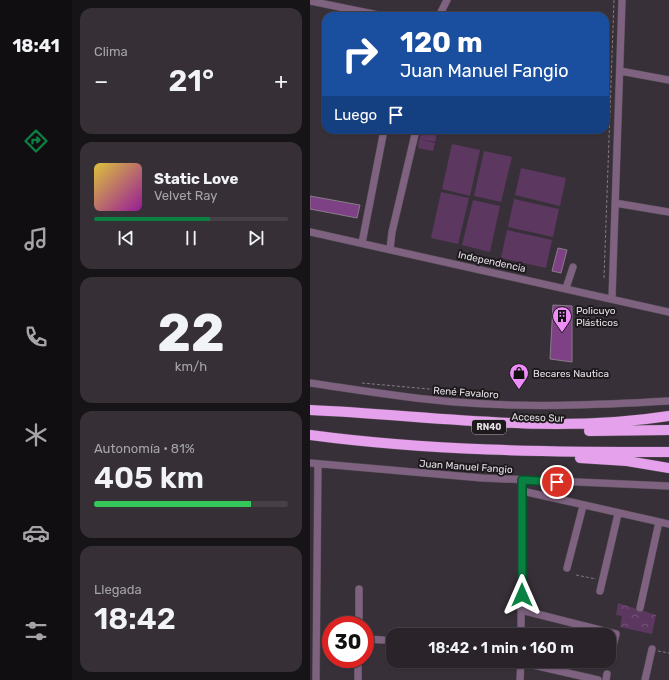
<!DOCTYPE html>
<html lang="es">
<meta charset="utf-8">
<style>
body{margin:0;font-family:Rubik,sans-serif;background:#363036;color:#f1f3f6;height:100vh;display:flex;flex-direction:column;font-size:15px;white-space:nowrap}
*{box-sizing:border-box;margin:0}
p{font-size:13px;color:#a5a4a8}
.icon{flex:none;width:22px;height:22px;fill:none;stroke:currentColor;stroke-width:2;stroke-linecap:round;stroke-linejoin:round}
.map{position:relative;flex:1;overflow:hidden}
.side{display:flex;flex-direction:column;gap:8px;padding:8px;background:#171417;width:238px}
.side>*{flex:none}
.banner{position:absolute;left:12px;top:12px;width:287px;height:122px;border-radius:12px;box-shadow:0 1px 3px #0004,0 0 0 1px #464147;background:#1a4fa0;color:#fff;overflow:hidden}
.speed{position:absolute;left:12px;top:616px;display:flex;gap:8px;font-size:20px;font-weight:700;text-align:center}
.speed>*{display:grid;place-content:center;width:52px;height:52px;border-radius:50%;background:#2a242a;box-shadow:0 1px 3px #0004,0 0 0 1px #464147;line-height:1}
.speed .limit{border:6px solid #d22;background:#fff;color:#111}
.pin{position:absolute;display:grid;place-items:center;width:34px;height:34px;color:#fff;margin:-17px;border:2px solid #fff;border-radius:50%;box-shadow:0 1px 4px #0007}
.me{position:absolute;width:44px;margin:-22px;rotate:0deg;stroke-linejoin:round;filter:drop-shadow(0 0 3px #0008)}
.turn{display:flex;align-items:center;gap:14px;height:84px;padding:0 12px;font-size:18px}
.turn .icon{width:52px;height:52px;stroke-width:2.5}
.turn b{display:block;font-size:28px;line-height:34px}
.then{display:flex;align-items:center;height:38px;padding:0 12px;background:#0003;gap:8px;font-size:15px}
.big{font-size:30px;font-weight:600;line-height:1.1}
.side .card{flex:1;display:flex;flex-direction:column;justify-content:center;gap:6px;min-width:0;padding:0 14px;border-radius:12px;background:#363036}
.side .dial{align-items:center;gap:0}
.dial b{font-size:52px;line-height:1}
.song{display:flex;align-items:center;gap:12px}
.cover{width:48px;height:48px;border-radius:6px;background:linear-gradient(135deg,hsl(50 70% 55%),hsl(300 70% 35%))}
.played{height:4px;border-radius:2px;background:linear-gradient(90deg,#0b8043 60%,#464147 60%)}
.keys{display:flex;justify-content:space-around;direction:ltr}
.heat{display:flex;justify-content:space-between;align-items:center;font-size:22px;direction:ltr}
.charge{height:6px;border-radius:3px;background:linear-gradient(90deg,#34c759 81%,#464147 0)}
.trip{position:absolute;left:76px;top:628px;width:230px;height:40px;border-radius:12px;background:#2a242a;box-shadow:0 1px 3px #0004,0 0 0 1px #464147;font-weight:600;line-height:40px;text-align:center}
main{display:flex;flex:1;min-height:0}
.menu{display:flex;flex-direction:column;width:72px;justify-content:space-around;align-items:center;background:#110e11;color:#a5a4a8}
.menu .icon{width:28px;height:28px}
.menu .active{color:#0b8043}
.menu b{font-size:18px;color:#f1f3f6}
.map>svg:first-child{display:block}
.forest{fill:url(#forest-crowns)}
.pitch{fill:#5c3760}
.building{fill:#7f4185;stroke:#887e88}
.lines{fill:none;stroke-linecap:round;stroke-linejoin:round}
.minor-casing{stroke:#544c54;stroke-width:8}
.highway-casing{stroke:#544c54;stroke-width:11}
.path{stroke:#817a81;stroke-width:1;stroke-dasharray:3 2;stroke-linecap:butt}
.minor{stroke:#7e6280;stroke-width:7}
.highway{stroke:#e5a1eb;stroke-width:10}
.route-casing{stroke:#07532c;stroke-width:10}
.route{stroke:#0b8043;stroke-width:7}
.labels{text-anchor:middle;stroke-width:4;stroke-linejoin:round;paint-order:stroke}
.shield{fill:#1d191d;stroke:#a9a4aa;stroke-width:1}
.shield-label{font-size:9px;font-weight:bold;fill:#e5e0e6}
.street-label{font-size:10px;fill:#e5e0e6;stroke:#1d191d}
.poi-label{font-size:10px;fill:#e5e0e6;stroke:#1d191d;text-anchor:start}
</style>
<main>
<nav class="menu">
<b>18:41</b>
<svg class="icon active" aria-label="directions" viewBox="0 0 24 24"><path d="M12 3l9 9-9 9-9-9zM9 14v-3h6M13 9l2 2-2 2"/></svg>
<svg class="icon" aria-label="music" viewBox="0 0 24 24"><path d="M9 18V5l10-2v13"/><circle cx="6" cy="18" r="3"/><circle cx="16" cy="16" r="3"/></svg>
<svg class="icon" aria-label="phone" viewBox="0 0 24 24"><path d="M5 4h4l2 5-3 2q2 4 5 5l2-3 5 2v4C11 20 4 13 5 4z"/></svg>
<svg class="icon" aria-label="climate" viewBox="0 0 24 24"><path d="M12 3v18M4 7l16 10M4 17L20 7"/></svg>
<svg class="icon" aria-label="car" viewBox="0 0 24 24"><path d="M5 17H2v-5l4-1 3-4h7l3 4 3 1v5h-3M9 17h6M6 11h13"/><circle cx="7" cy="17" r="2"/><circle cx="17" cy="17" r="2"/></svg>
<svg class="icon" aria-label="filters" viewBox="0 0 24 24"><path d="M4 7h16M4 17h16"/><circle cx="9" cy="7" r="2"/><circle cx="15" cy="17" r="2"/></svg>
</nav>
<section class="side">
<div class="card"><p>Clima</p>
<div class="heat"><a>−</a><b class="big">21°</b><a>+</a></div>
</div>
<div class="card">
<div class="song"><i class="cover"></i><div><b>Static Love</b><p>Velvet Ray</p></div></div>
<div class="played"></div>
<div class="keys"><svg class="icon" aria-label="previous" viewBox="0 0 24 24"><path d="M18 5L8 12l10 7zM5 5v14"/></svg><svg class="icon" aria-label="pause" viewBox="0 0 24 24"><path d="M8 5v14M16 5v14"/></svg><svg class="icon" aria-label="next" viewBox="0 0 24 24"><path d="M6 5l10 7-10 7zM19 5v14"/></svg></div>
</div>
<div class="card dial"><b>22</b><p>km/h</p></div>
<div class="card"><p>Autonomía · 81%</p><b class="big">405 km</b><div class="charge"></div></div>
<div class="card"><p>Llegada</p><b class="big">18:42</b></div>
</section>
<div class="map">
<svg width="359" height="680" viewBox="0 0 359 680">
<defs>
<pattern id="forest-crowns" width="20" height="18" patternUnits="userSpaceOnUse"><rect width="20" height="18" fill="#5c3760"/><path d="M2 6a3 3 0 1 1 6 0M12 15a3 3 0 1 1 6 0" fill="none" stroke="#735477"/></pattern>
</defs>
<rect width="100%" height="100%" fill="#383038"/>
<path class="forest" d="M308 603 346 615 342 634 310 627 312 616 306 615Z"/>
<path class="pitch" d="M111 130 127 134 125 142 110 139Z
M109 139 125 143 123 151 108 148Z
M142 144 170 150 160 196 132 189Z
M174 151 202 157 191 202 164 196Z
M211 168 256 178 250 206 205 195Z
M131 192 159 198 148 244 121 238Z
M204 199 249 209 243 237 198 227Z
M163 200 190 206 180 252 152 245Z
M197 230 242 240 236 268 191 258Z"/>
<path class="building" d="M0 196 50 205 47 218 0 209Z
M248 248 257 250 251 273 242 271Z
M243 305 262 306V362L240 359Z"/>
<g class="lines">
<g class="minor-casing">
<path id="minor" d="M0 1 73 16
M129 16 137 0
M310 71 359 80
M305 203 359 212
M0 232 359 312
M52 243 74 130
M80 249 82 232 106 130
M256 288 263 267
M302 298 312 0
M0 383C48 390 96 398 144 402 216 408 288 405 359 401
M0 463 172 478 359 486
M212 491 359 524
M257 568 273 506
M290 591 308 514
M330 608 349 522
M211 610 306 634 300 658
M49 625V589
M211 635 212 480
M55 639 73 640
M210 662 288 680
M6 680 8 464
M48 680V659
M210 680 211 661
M296 680 297 674
M335 680 342 649"/>
</g>
<g class="highway-casing">
<path id="highway" d="M0 410C119 415 240 435 359 416
M279 431 359 430
M0 435C119 451 239 452 359 452
M270 458 317 461 359 468"/>
</g>
<path class="path" d="M294 278 304 0
M52 383 186 395
M266 575 286 579
M348 651 359 653"/>
<use href="#minor" class="minor"/>
<use href="#highway" class="highway"/>
</g>
<g class="lines">
<g class="route-casing">
<path id="route" d="M212 595V480L247 482"/>
</g>
<use href="#route" class="route"/>
</g>
<defs>
<g id="building-pin" transform="scale(1)"><path d="M0 17L-7.5 6A9.5 9.5 0 1 1 7.5 6Z" fill="#ee8cf8" stroke="#1d191d"/><path d="M-4-6H4V6H1V3H-1V6H-4ZM-2.5-4.3h1.7v1.8h-1.7ZM.8-4.3h1.7v1.8H.8ZM-2.5-1h1.7V.8h-1.7ZM.8-1h1.7V.8H.8Z" fill="#111"/></g>
<g id="shop-pin" transform="scale(1)"><path d="M0 17L-7.5 6A9.5 9.5 0 1 1 7.5 6Z" fill="#ee8cf8" stroke="#1d191d"/><path d="M-5-2.5h2.3a2.7 3.5 0 0 1 5.4 0H5L5.5 6h-11ZM-1.5-2.5h3a1.5 2.3 0 0 0-3 0Z" fill="#111"/></g>
</defs>
<g fill-rule="evenodd">
<use href="#building-pin" x="252" y="316"/>
<use href="#shop-pin" x="209" y="373"/>
</g>
<g class="labels">
<rect class="shield" x="162" y="420" width="34" height="14" rx="3"/>
<g class="shield-label">
<text x="179" y="430">RN40</text>
</g>
<g class="street-label">
<text transform="translate(182 261) rotate(12)" y="4">Independencia</text>
<text transform="translate(156 392) rotate(4)" y="4">René Favaloro</text>
<text transform="translate(228 417) rotate(2)" y="4">Acceso Sur</text>
<text transform="translate(156 466) rotate(4)" y="4">Juan Manuel Fangio</text>
</g>
<g class="poi-label">
<text x="266" y="314">Policuyo<tspan x="266" dy="12">Plásticos</tspan></text>
<text x="223" y="377">Becares Nautica</text>
</g>
</g>
</svg>
<div class="speed"><div class="limit">30</div></div>
<div class="pin" style="left:247px;top:482px;background:#d93025"><svg class="icon" aria-label="arrive" viewBox="0 0 24 24"><path d="M6 21V4h12l-3 4 3 4H6"/></svg></div>
<svg class="me" style="left:212px;top:595px" viewBox="-20 -20 40 40"><path d="M0-17L14 15 0 8-14 15z" fill="#0b8043" stroke="#fff" stroke-width="4"/></svg>
<div class="trip">18:42 · 1 min · 160 m</div>
<div class="banner">
<div class="turn"><svg class="icon" aria-label="right" viewBox="0 0 24 24"><path d="M7 20v-9h11M14 6l5 5-5 5"/></svg><div><b>120 m</b>Juan Manuel Fangio</div></div>
<div class="then">Luego<svg class="icon" aria-label="arrive" viewBox="0 0 24 24"><path d="M6 21V4h12l-3 4 3 4H6"/></svg></div>
</div>
</div>
</main>
